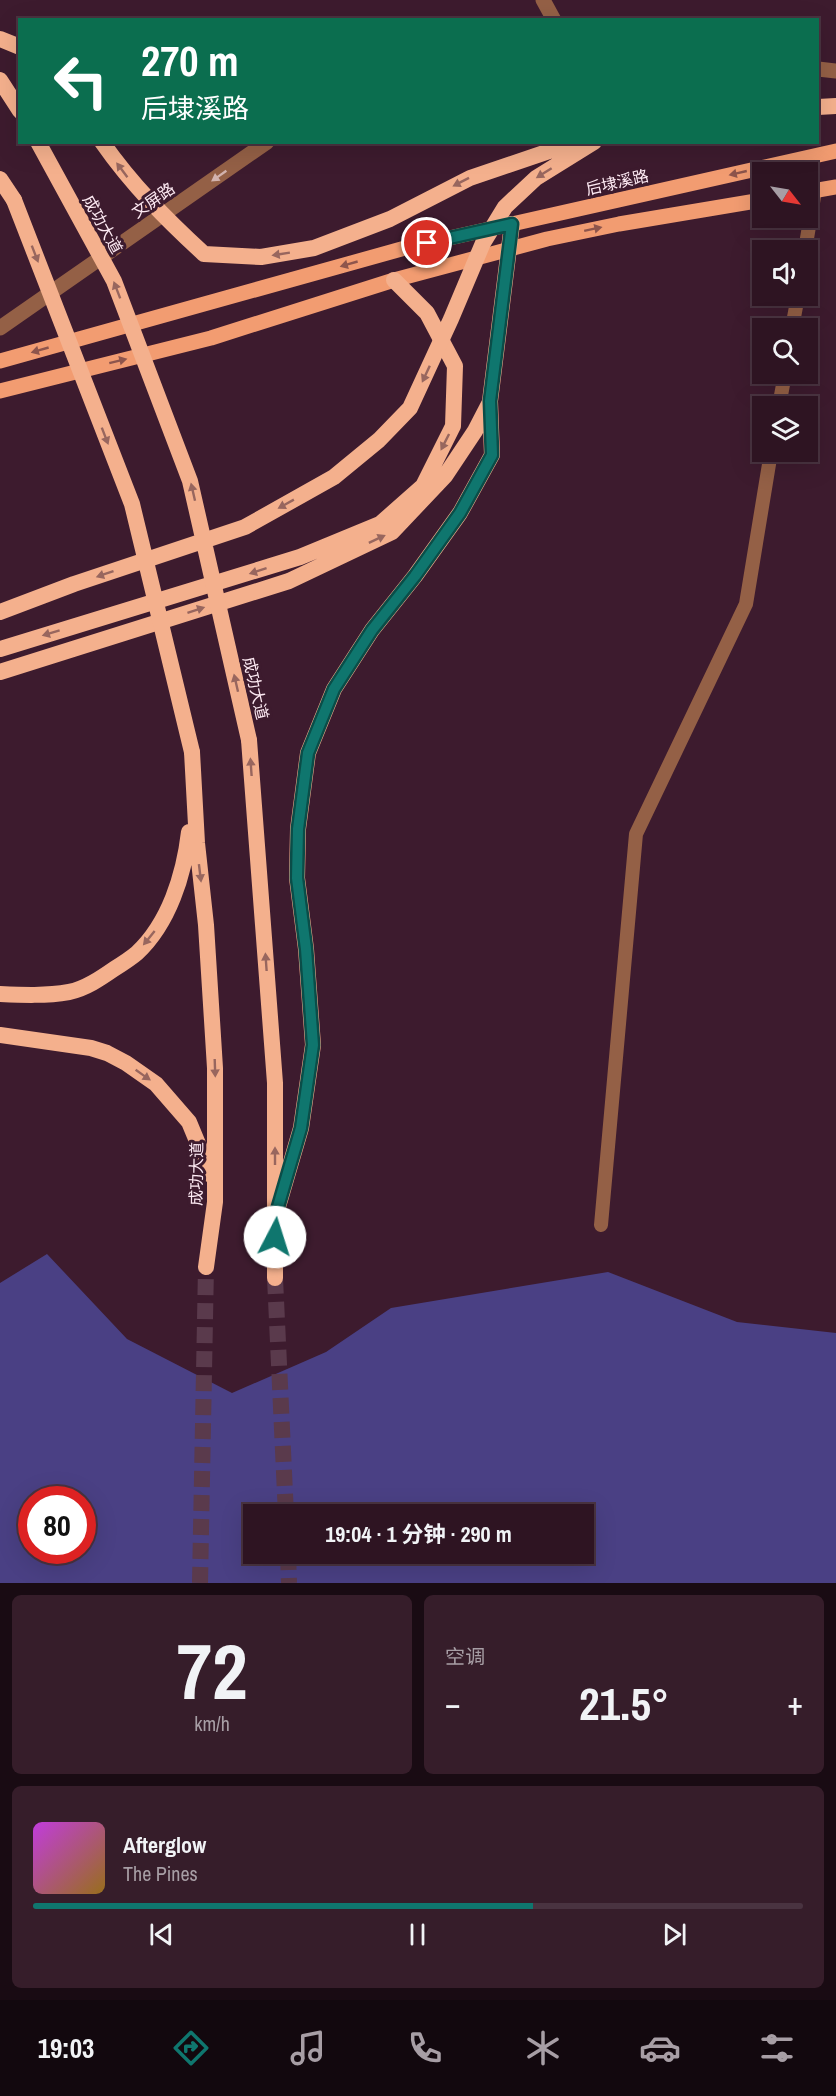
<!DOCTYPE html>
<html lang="zh">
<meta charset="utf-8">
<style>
body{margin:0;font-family:"Archivo Narrow","Noto Sans SC",sans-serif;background:#361d2a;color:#f1f3f6;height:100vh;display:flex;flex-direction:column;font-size:22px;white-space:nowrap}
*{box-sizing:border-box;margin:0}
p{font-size:20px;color:#a79ea5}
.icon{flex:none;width:33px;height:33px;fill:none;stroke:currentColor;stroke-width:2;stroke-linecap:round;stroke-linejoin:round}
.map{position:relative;height:1583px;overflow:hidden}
.sheet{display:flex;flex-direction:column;gap:12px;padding:12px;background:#190b13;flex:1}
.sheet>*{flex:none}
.guide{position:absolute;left:18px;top:18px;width:801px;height:126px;border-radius:0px;box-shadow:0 6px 24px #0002,0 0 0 2px #493340;background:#0b6e4f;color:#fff;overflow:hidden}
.needle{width:39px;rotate:121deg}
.controls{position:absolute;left:752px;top:162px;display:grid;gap:12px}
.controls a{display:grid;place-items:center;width:66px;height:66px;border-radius:0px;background:#2e1422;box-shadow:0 6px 24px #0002,0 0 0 2px #493340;font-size:30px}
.speed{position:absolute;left:18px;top:1486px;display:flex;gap:12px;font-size:30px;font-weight:700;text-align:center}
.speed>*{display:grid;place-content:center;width:78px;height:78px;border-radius:50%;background:#2e1422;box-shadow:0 6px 24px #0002,0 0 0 2px #493340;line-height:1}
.speed .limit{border:9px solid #d22;background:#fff;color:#111}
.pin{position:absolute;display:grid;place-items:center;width:51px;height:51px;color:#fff;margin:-26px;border:3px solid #fff;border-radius:50%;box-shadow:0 2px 6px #0007}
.me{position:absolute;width:66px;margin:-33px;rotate:5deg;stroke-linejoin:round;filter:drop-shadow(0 0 4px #0008)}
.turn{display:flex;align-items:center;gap:21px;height:126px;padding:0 24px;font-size:27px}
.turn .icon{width:78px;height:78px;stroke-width:2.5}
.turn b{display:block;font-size:42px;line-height:51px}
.big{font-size:45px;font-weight:700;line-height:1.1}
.sheet .widget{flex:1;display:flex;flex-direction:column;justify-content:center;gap:9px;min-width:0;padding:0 21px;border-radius:9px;background:#361d2a}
.sheet .dial{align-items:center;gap:0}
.dial b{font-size:78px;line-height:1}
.song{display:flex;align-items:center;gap:18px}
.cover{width:72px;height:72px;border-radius:9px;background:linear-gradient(135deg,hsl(290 70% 55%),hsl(40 70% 35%))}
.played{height:6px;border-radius:3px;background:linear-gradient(90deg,#0f766e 65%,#493340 65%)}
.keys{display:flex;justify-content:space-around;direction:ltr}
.heat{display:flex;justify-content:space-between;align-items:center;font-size:33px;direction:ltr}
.sheet .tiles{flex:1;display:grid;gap:12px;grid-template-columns:1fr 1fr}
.widget:last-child{grid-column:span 2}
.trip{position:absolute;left:243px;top:1504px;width:351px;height:60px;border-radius:0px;background:#2e1422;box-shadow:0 6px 24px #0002,0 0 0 2px #493340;font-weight:700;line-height:60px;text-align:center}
.tab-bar{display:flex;height:96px;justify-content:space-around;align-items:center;background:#12080e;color:#a79ea5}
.tab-bar .icon{width:42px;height:42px}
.tab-bar .selected{color:#0f766e}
.tab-bar b{font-size:27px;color:#f1f3f6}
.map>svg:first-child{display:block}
.green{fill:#4a4084;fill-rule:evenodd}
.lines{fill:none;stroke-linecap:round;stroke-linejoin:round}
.trunk-tunnel{stroke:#5a3a4c;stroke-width:16;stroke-dasharray:16 8;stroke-linecap:butt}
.service{stroke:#946046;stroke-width:14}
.minor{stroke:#946046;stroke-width:15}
.tertiary{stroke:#946046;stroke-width:15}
.primary{stroke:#f29c71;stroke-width:15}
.trunk{stroke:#f4b08d;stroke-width:16}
.trunk-bridge{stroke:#f4b08d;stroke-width:16}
.oneway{fill:#98665e}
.oneway2{fill:#8e554c}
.oneway3{fill:#d3b3ae}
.route-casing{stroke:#0a4d48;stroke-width:15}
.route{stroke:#0f766e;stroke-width:10}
.labels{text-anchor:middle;stroke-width:6;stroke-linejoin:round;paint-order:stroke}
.street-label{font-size:16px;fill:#fdeaf3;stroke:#3d1b2e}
</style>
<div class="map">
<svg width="836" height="1583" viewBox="0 0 836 1583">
<rect width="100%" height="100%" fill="#3d1b2e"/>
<path class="green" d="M47 1254 127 1339 232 1393 326 1352 391 1308 608 1272 737 1322 836 1333V1583H0V1283ZM32 1500H82V1551H32ZM254 1515H584V1554H254Z"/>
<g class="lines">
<path class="trunk-tunnel" d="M275 1278 286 1515
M288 1554 289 1583
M200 1583 206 1267"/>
<path class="service" d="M805 250 815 191
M792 328 798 296
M779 406 785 374
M601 1225 636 834 746 604 771 452"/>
<path class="minor" d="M543 0 554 20
M0 328 267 142"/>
<path class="tertiary" d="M818 69 836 71"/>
<path class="primary" d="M807 192 836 187
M0 361 405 248 836 151
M0 391 211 338 394 280 547 239 619 224 762 200"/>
<path class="trunk" d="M0 39 20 47
M0 80 20 111
M818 107 836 106
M0 179 14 200
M0 649 300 557 380 524 423 486 453 426 455 366 427 313 394 280
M0 672 289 581 392 532 445 476 475 431 489 404
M249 740 275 1083V1278
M192 752 197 843 206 925 215 1068V1202L206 1267
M0 994C23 995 46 996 69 992 85 989 101 978 114 969 122 964 130 959 137 953 169 923 184 875 189 832
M0 1035 91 1048 107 1053 126 1063 156 1084 189 1122 211 1175
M275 1217 301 1128 313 1045 306 949 297 878 298 829 308 753 334 689 372 630 415 576 460 513 492 455 490 401 512 224"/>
<path class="trunk-bridge" d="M38 142 114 281 190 481 249 740
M102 142C132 185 166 219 204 254L261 257 314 248 390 219 470 178 576 142
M14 200 132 504 192 752
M0 612 74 584 245 527 334 477 379 440 410 408 451 319 483 243 505 207 536 178 594 142"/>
</g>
<defs><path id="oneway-solid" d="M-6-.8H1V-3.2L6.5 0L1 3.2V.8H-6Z" transform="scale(1.5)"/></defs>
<g class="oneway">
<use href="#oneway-solid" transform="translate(122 170) rotate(-127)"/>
<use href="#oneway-solid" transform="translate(544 173) rotate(148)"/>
<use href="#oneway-solid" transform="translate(461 182) rotate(153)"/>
<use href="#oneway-solid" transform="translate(35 254) rotate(69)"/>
<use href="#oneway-solid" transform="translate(281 254) rotate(171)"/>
<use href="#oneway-solid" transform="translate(117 290) rotate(-111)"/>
<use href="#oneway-solid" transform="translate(426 374) rotate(115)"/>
<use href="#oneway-solid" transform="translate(105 436) rotate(69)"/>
<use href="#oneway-solid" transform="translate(445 442) rotate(117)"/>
<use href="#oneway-solid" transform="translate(193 492) rotate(-103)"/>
<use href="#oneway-solid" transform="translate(286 504) rotate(151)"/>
<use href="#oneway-solid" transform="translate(377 539) rotate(-25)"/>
<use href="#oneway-solid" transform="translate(258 571) rotate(162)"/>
<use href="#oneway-solid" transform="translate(105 574) rotate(161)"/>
<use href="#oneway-solid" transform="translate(196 610) rotate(-18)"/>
<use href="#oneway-solid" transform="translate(51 633) rotate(163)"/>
<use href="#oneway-solid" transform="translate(236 683) rotate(-103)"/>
<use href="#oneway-solid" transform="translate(251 767) rotate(-94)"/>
<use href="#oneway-solid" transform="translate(200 873) rotate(83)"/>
<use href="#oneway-solid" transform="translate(149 938) rotate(129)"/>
<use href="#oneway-solid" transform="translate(266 962) rotate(-94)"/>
<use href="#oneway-solid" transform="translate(215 1068) rotate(88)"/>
<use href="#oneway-solid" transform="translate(143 1075) rotate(35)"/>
<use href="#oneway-solid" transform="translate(275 1156) rotate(-90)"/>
</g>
<g class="oneway2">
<use href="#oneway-solid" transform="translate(738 173) rotate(167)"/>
<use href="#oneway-solid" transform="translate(593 229) rotate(-12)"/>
<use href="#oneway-solid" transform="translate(349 264) rotate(164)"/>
<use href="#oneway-solid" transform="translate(40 350) rotate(164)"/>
<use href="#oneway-solid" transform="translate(118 361) rotate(-14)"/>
</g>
<use class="oneway3" href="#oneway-solid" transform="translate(219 176) rotate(145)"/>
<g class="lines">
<g class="route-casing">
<path id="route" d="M275 1237V1217L301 1128 313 1045 306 949 297 878 298 829 308 753 334 689 372 630 415 576 460 513 492 455 490 401 512 224 427 243"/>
</g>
<use href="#route" class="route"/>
</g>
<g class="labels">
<g class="street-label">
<text transform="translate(617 182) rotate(-13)" y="6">后埭溪路</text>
<text transform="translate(153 200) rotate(-35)" y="6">文屏路</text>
<text transform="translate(103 224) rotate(61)" y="6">成功大道</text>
<text transform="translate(256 688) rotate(77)" y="6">成功大道</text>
<text transform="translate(196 1174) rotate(-89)" y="6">成功大道</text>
</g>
</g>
</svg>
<div class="controls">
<a><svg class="needle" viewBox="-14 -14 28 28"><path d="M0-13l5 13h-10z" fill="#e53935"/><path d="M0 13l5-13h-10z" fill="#a79ea5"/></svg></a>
<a><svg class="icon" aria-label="sound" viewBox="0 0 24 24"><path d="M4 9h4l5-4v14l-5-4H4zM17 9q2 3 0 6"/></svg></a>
<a><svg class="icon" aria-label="search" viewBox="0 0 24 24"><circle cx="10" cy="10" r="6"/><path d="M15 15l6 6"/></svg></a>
<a><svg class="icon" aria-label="layers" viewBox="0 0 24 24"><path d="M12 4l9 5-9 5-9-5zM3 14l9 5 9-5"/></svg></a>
</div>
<div class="speed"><div class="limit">80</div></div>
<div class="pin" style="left:427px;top:243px;background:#d93025"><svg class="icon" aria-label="arrive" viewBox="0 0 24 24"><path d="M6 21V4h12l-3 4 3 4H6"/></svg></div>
<svg class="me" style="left:275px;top:1237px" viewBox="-20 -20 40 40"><circle r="19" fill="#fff"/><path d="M0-13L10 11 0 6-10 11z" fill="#0f766e"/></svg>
<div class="trip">19:04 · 1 分钟 · 290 m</div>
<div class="guide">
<div class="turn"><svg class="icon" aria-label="left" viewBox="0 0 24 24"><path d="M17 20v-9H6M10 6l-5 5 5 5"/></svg><div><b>270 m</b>后埭溪路</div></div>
</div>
</div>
<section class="sheet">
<div class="tiles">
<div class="widget dial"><b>72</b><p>km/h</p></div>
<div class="widget"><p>空调</p>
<div class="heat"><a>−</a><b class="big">21.5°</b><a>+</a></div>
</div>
<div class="widget">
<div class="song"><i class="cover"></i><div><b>Afterglow</b><p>The Pines</p></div></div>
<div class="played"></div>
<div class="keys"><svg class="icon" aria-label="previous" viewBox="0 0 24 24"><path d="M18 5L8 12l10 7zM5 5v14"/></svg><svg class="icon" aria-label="pause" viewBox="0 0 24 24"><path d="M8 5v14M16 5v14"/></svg><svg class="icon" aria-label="next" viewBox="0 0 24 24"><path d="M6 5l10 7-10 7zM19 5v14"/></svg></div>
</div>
</div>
</section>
<nav class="tab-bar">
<b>19:03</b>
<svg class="icon selected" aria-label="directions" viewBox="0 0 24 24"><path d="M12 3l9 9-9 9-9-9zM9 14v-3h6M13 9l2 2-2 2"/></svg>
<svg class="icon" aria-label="music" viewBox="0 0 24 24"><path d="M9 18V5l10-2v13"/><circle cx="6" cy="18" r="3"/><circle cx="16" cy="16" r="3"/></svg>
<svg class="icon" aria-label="phone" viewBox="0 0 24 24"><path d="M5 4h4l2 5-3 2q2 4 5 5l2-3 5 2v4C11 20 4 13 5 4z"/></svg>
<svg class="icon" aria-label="climate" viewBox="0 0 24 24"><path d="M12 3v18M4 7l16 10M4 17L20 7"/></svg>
<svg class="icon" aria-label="car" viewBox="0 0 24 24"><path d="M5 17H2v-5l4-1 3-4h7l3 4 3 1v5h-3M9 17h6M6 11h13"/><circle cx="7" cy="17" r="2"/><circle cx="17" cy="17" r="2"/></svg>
<svg class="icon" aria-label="filters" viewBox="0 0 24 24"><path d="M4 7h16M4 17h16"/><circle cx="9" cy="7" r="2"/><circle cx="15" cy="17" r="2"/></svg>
</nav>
